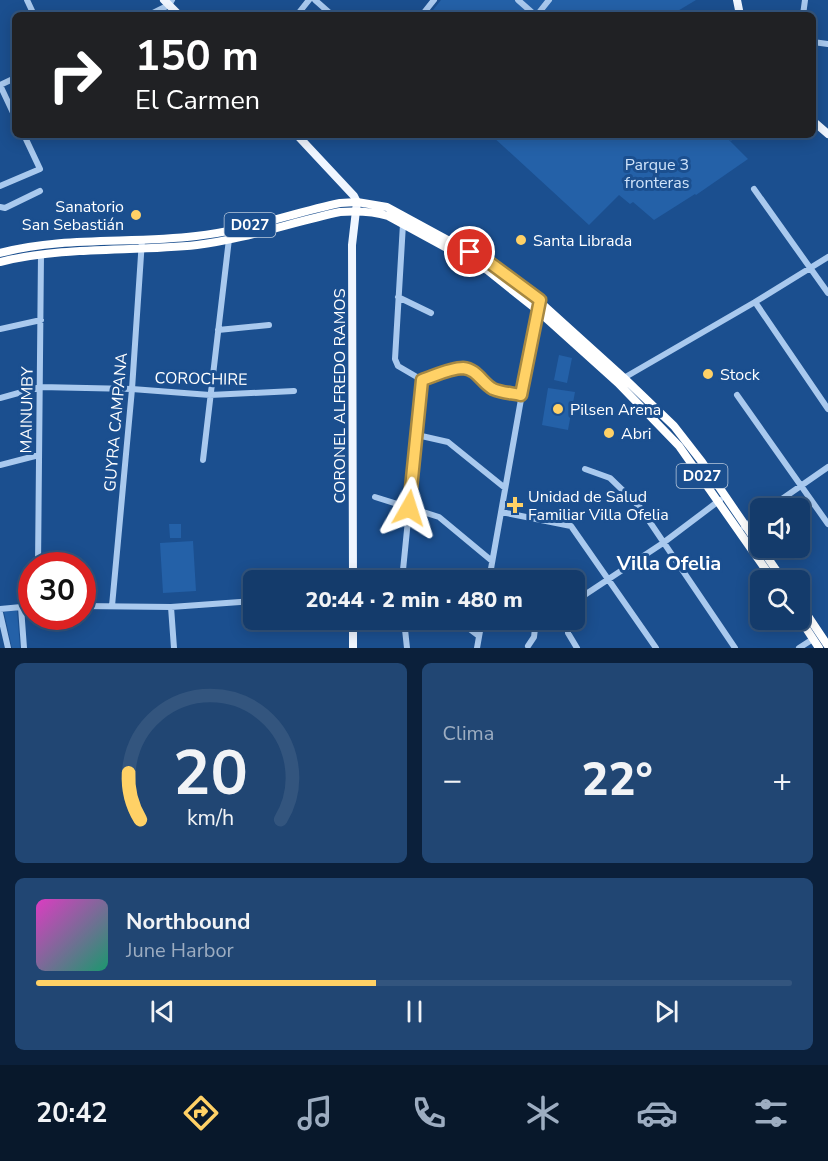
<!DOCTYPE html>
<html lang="es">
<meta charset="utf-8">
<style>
body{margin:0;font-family:"Nunito Sans",sans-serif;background:#214673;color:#f1f3f6;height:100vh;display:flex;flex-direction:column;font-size:22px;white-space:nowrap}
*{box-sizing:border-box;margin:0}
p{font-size:20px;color:#9dadc1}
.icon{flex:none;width:33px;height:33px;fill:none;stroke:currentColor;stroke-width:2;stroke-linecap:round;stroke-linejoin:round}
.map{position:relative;height:648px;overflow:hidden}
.panel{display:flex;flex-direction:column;gap:15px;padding:15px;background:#0b203b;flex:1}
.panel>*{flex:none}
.hud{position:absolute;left:12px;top:12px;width:804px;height:126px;border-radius:9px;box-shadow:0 3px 15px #0003,0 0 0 2px #33557e;background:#202124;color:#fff;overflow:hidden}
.fabs{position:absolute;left:750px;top:498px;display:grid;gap:12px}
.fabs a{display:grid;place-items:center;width:60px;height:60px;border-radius:9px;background:#143b6b;box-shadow:0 3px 15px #0003,0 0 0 2px #33557e;font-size:30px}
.speed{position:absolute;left:18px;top:552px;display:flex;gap:12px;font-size:30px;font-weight:700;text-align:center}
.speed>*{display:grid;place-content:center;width:78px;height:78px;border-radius:50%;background:#143b6b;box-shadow:0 3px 15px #0003,0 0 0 2px #33557e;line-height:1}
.speed .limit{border:9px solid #d22;background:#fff;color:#111}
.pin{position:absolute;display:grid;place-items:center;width:51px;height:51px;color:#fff;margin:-26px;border:3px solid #fff;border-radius:50%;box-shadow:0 2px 6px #0007}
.me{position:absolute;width:66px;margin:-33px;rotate:6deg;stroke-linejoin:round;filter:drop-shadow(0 0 4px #0008)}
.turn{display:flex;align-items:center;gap:21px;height:126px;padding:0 24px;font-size:27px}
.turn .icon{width:78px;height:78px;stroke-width:2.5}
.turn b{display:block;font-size:42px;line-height:51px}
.big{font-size:45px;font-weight:800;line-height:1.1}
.panel .widget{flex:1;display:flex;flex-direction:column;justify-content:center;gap:9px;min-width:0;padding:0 21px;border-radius:9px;background:#214673}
.panel .dial{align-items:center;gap:0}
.dial svg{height:156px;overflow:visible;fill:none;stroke:#33557e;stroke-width:7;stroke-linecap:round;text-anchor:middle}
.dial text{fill:#f1f3f6;stroke:none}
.song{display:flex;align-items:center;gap:18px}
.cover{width:72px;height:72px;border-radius:9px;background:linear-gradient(135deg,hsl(310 70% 55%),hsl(160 70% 35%))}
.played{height:6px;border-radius:3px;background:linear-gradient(90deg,#ffd166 45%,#33557e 45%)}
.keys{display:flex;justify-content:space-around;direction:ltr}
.heat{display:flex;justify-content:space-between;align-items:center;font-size:33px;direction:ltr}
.panel .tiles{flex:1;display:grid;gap:15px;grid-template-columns:1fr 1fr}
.widget:last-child{grid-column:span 2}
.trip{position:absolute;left:243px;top:570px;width:342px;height:60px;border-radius:9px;background:#143b6b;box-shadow:0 3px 15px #0003,0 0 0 2px #33557e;font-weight:800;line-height:60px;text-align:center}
.menu{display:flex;height:96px;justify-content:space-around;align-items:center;background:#08182b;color:#9dadc1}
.menu .icon{width:42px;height:42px}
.menu .selected{color:#ffd166}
.menu b{font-size:27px;color:#f1f3f6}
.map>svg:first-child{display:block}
.green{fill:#2461a8}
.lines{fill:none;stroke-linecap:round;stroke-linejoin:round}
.minor{stroke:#a9c9ee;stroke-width:6}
.major{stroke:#f0f6ff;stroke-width:8}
.highway{stroke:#fff;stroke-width:8}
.route-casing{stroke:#a68842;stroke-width:15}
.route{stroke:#ffd166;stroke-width:10}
.poi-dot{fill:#ffd166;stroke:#1b4f8f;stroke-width:2}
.labels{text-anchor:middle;stroke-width:6;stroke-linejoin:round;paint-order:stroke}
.shield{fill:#1b4f8f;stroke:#bbcadd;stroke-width:1.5}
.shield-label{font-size:15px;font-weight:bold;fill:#fff}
.park-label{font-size:16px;fill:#cfe3fa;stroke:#1b4f8f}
.poi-label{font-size:16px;fill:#fff;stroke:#1b4f8f;text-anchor:start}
.street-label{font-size:16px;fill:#fff;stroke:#1b4f8f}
.quarter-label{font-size:20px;font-weight:bold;fill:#fff;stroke:#1b4f8f}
</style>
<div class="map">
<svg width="828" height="648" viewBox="0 0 828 648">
<rect width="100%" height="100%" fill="#1b4f8f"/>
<path class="green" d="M441 0H696L671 15H429Z
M491 135H724L748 159 696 195 695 194 654 220 633 202 630 204 619 195 589 225Z
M559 355 572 358 567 383 554 380Z
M548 388 575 392 568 430 542 425Z
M169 524H181V538H170Z
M193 541 196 591 163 593 160 543Z
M17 610 20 648H12L4 612Z"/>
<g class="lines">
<path class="minor" d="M27 0 34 15
M315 0 332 15
M518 0 535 15
M149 15 169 5 172 0
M297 15 309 0
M422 15 434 0
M537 15 549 0
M803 15 805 0
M813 42 828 44
M0 85 15 117
M0 85 15 78
M729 135 731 137
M0 186 40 169 24 135
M754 189 828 293
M0 207 5 208 40 191
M403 224 395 359 398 366 422 380
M398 297 431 313
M755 302 828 409
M0 329 41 320
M218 330 269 325
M622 379 755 302 828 257
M422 380C434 376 450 368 463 368 476 369 482 383 493 389 502 393 512 393 521 395
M737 395 828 524
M0 398 40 387 132 389 210 395 294 391
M417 435 448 442 505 488
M203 460 229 239
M0 465 39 455
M585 469 610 478 639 506 735 648
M375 497 439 517 492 561
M769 508 828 467
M501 512 571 526 656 648
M744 527 760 515
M38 566 41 254
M402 580 422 380
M489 580 537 309
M574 602 663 543 720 500
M82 606 171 607 254 601
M112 606 132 389 142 240
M21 607 24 648
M171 607 174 648
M0 609 32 606
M0 613 8 648
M404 620 407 648
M458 620 479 636
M568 620V633L577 648
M528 646 534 637 536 620
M477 648 482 620
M799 648 813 639"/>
<path class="major" d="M164 0 179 15
M737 0 740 15
M813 121 828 134
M297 135 354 196 357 202 352 245 353 580
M353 620V648"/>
<path class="highway" d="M0 253C64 236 131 244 196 236 245 231 292 213 340 203L357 202 387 207 490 263 520 284 624 378 674 426 702 462 760 547
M0 262C65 246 131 252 197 245 246 239 292 222 340 212 357 211 372 211 388 216L487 270 537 310 618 383 679 446 773 580
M761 548 783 580
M800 604 828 646
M800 619 819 648"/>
</g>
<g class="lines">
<g class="route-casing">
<path id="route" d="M409 508 422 380C434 376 450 368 463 368 477 369 482 383 493 389 502 393 512 393 521 395L540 300 490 263 470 252"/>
</g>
<use href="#route" class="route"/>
</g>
<g class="poi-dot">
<circle cx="136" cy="215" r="6"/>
<circle cx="521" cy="240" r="6"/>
<circle cx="708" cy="374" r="6"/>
<circle cx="558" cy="409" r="6"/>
<circle cx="609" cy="433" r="6"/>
<path d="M512 496h6v6h6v6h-6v6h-6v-6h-6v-6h6z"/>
</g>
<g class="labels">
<g class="shield">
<rect x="224.5" y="213" width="51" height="24" rx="4.5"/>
<rect x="676.5" y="464" width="51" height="24" rx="4.5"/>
</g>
<g class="shield-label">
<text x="250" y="230">D027</text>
<text x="702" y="481">D027</text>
</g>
<g class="park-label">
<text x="657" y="170">Parque 3<tspan x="657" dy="18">fronteras</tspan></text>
</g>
<g class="poi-label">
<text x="124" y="212" text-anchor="end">Sanatorio<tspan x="124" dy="18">San Sebastián</tspan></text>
<text x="533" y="246">Santa Librada</text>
<text x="720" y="380">Stock</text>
<text x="570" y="415">Pilsen Arena</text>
<text x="621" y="439">Abri</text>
<text x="528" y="502">Unidad de Salud<tspan x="528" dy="18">Familiar Villa Ofelia</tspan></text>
</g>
<g class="street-label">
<text transform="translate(201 378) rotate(1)" y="6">COROCHIRE</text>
<text transform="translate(339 396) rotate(-90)" y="6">CORONEL ALFREDO RAMOS</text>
<text transform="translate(26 410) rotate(-89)" y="6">MAINUMBY</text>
<text transform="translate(115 422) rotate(-85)" y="6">GUYRA CAMPANA</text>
</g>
<g class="quarter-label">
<text x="669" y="570">Villa Ofelia</text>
</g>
</g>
</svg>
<div class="fabs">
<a><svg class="icon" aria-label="sound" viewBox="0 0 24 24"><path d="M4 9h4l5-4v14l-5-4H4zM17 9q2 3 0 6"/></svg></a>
<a><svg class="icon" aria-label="search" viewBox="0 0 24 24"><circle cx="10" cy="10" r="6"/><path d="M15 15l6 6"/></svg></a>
</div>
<div class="speed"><div class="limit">30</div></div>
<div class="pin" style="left:470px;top:252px;background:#d93025"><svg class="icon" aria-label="arrive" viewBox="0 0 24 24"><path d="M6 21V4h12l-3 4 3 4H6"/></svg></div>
<svg class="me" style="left:409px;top:508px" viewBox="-20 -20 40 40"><path d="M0-17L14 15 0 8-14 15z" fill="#ffd166" stroke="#fff" stroke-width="4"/></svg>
<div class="trip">20:44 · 2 min · 480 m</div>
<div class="hud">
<div class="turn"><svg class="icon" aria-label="right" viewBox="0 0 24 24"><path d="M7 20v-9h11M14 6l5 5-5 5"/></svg><div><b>150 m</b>El Carmen</div></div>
</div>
</div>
<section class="panel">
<div class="tiles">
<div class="widget dial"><svg viewBox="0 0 100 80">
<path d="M14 69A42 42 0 1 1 86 69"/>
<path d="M14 69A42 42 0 0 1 8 45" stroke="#ffd166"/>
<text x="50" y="56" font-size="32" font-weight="700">20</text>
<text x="50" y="72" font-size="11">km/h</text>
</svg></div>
<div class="widget"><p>Clima</p>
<div class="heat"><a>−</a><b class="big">22°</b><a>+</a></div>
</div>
<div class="widget">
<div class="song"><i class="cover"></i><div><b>Northbound</b><p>June Harbor</p></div></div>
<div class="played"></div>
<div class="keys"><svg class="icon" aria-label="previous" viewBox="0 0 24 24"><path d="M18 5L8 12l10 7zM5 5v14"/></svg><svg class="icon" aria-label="pause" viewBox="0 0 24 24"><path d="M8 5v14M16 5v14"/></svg><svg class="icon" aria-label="next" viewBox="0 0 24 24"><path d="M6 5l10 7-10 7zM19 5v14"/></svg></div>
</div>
</div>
</section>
<nav class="menu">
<b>20:42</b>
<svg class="icon selected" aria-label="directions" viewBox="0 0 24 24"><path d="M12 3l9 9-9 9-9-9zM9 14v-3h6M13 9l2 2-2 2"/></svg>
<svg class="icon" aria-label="music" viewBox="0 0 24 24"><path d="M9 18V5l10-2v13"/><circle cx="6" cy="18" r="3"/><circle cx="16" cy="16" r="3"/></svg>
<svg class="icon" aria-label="phone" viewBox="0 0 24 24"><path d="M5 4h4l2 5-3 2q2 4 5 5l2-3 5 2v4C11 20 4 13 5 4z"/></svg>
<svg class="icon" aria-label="climate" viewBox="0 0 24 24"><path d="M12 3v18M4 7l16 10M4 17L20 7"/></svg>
<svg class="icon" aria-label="car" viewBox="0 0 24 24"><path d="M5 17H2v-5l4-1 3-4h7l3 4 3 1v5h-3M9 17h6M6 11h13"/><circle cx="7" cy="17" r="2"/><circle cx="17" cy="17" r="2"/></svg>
<svg class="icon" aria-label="filters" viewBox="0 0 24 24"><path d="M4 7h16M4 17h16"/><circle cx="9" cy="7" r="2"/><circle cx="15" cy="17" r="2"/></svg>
</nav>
